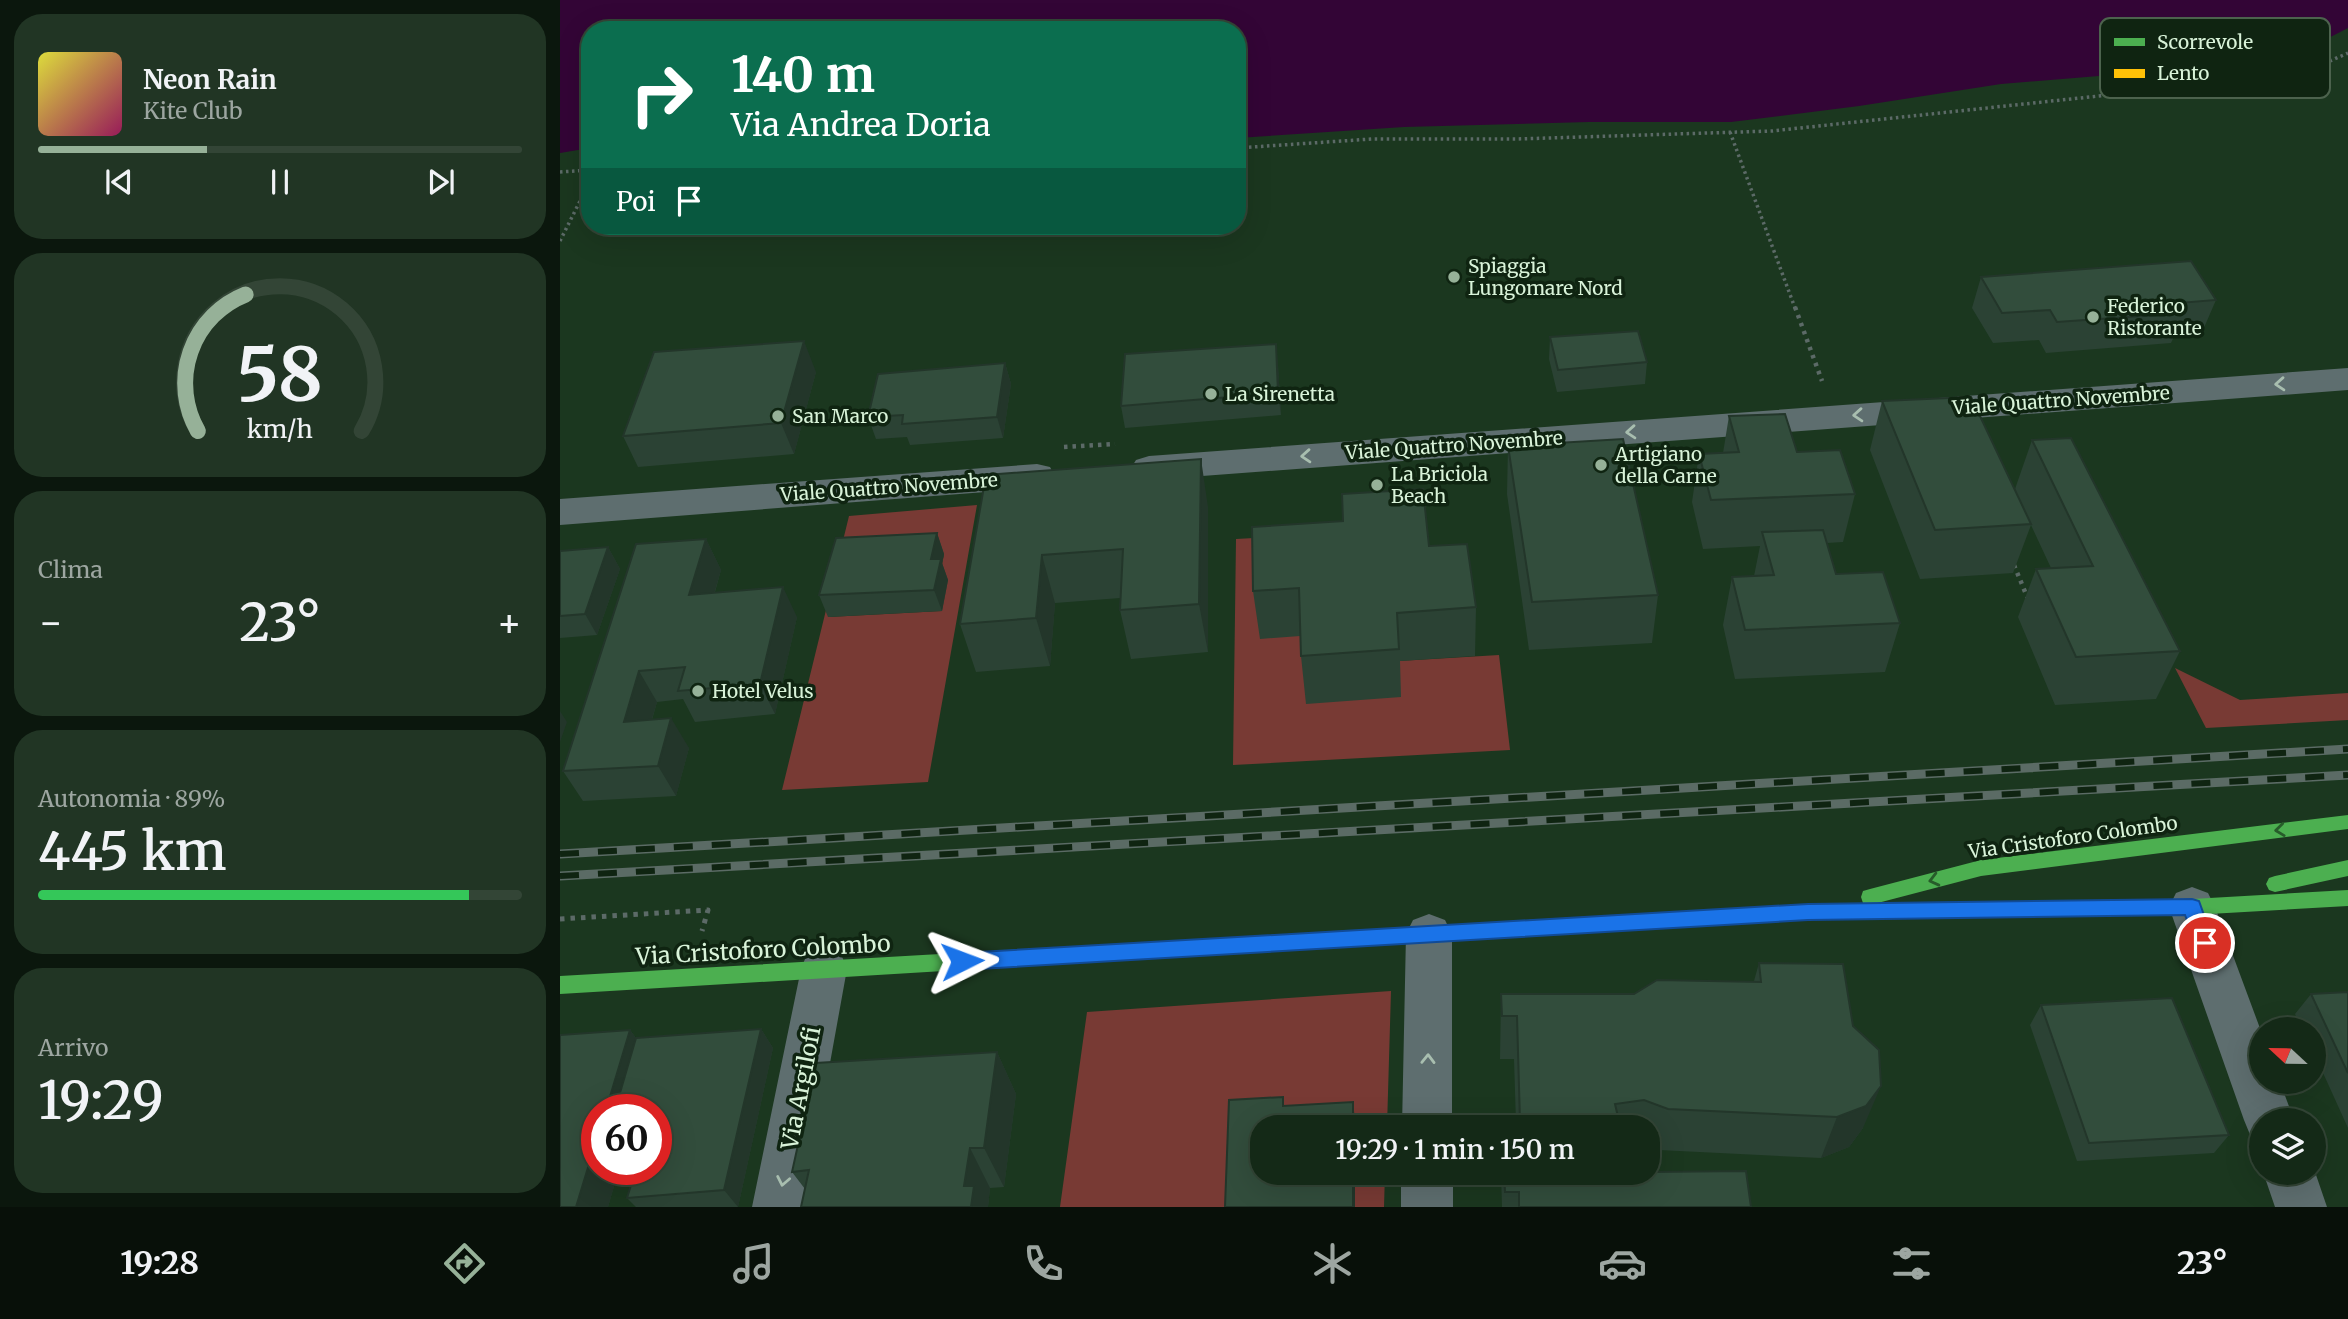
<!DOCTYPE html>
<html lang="it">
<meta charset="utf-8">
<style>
body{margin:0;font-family:Merriweather,serif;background:#213524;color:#f1f3f6;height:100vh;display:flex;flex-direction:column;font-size:26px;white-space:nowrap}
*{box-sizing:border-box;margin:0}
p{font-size:23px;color:#9da6a1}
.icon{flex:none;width:38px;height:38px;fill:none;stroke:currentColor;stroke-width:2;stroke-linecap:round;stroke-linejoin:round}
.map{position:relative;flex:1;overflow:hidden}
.drawer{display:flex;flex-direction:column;gap:14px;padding:14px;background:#0b170d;width:560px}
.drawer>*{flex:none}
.hud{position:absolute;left:21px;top:21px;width:665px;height:214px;border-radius:28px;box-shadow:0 7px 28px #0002,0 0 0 2px #334536;background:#0b6e4f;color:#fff;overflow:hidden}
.needle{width:46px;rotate:292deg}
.buttons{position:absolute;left:1689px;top:1017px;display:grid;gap:14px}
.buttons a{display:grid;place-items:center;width:77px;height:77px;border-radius:50%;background:#142917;box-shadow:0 7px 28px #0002,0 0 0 2px #334536;font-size:35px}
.speed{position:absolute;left:21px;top:1094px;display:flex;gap:14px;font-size:35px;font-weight:700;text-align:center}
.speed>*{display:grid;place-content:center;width:91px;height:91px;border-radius:50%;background:#142917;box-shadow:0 7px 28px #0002,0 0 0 2px #334536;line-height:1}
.speed .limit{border:10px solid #d22;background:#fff;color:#111}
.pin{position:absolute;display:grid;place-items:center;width:60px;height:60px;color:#fff;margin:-30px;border:4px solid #fff;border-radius:50%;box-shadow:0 2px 7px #0007}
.me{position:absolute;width:77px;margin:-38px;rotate:87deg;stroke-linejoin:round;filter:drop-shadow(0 0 5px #0008)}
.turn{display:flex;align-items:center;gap:24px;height:147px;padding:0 35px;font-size:32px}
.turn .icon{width:91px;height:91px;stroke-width:2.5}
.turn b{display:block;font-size:49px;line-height:60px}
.then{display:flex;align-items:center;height:66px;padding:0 35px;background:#0003;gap:14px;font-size:26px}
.big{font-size:52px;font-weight:600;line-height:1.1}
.drawer .tile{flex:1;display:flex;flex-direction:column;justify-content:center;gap:10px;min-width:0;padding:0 24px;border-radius:28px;background:#213524}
.drawer .dial{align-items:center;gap:0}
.dial svg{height:182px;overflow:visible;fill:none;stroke:#334536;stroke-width:7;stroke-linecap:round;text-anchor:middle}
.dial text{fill:#f1f3f6;stroke:none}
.song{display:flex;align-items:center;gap:21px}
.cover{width:84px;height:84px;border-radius:10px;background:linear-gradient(135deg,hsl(60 70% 55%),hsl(330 70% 35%))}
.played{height:7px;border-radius:4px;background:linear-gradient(90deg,#96b198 35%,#334536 35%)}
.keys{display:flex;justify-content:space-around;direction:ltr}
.heat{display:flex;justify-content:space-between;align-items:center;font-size:38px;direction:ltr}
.charge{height:10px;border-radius:5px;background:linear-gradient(90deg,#34c759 89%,#334536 0)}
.trip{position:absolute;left:690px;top:1115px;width:410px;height:70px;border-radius:28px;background:#142917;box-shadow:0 7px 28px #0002,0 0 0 2px #334536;font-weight:600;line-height:70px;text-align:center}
.tab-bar{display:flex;height:112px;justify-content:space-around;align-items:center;background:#081009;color:#9da6a1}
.tab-bar .icon{width:49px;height:49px}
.tab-bar .active{color:#96b198}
.tab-bar b{font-size:32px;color:#f1f3f6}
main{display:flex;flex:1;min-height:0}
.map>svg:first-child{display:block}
.green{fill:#783a34;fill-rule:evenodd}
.water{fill:#330536}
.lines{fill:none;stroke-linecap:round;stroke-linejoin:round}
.path-far2{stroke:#5c6a67;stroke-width:3.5;stroke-dasharray:2.5 3.5;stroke-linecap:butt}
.path-far1{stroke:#5c6a67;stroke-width:4.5;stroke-dasharray:3.5 5;stroke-linecap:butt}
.path{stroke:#5c6a67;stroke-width:5;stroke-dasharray:4.5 6;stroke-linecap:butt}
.street{fill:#5e6e6f;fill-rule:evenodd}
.fast{fill:#4caf50;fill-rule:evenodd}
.slow{fill:#ffc107;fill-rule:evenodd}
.rail-casing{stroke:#5b6b65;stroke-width:9}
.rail{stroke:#0f2411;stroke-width:6;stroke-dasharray:19;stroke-linecap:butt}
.wall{fill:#2b4234}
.shaded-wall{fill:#23362a}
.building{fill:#324d3c;stroke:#23362a;stroke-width:2}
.oneway{stroke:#a8beaf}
.oneway2{stroke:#275c2a}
.route{fill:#1a73e8;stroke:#114b97;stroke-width:2}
.poi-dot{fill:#96b198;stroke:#0f2411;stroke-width:2.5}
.labels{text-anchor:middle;stroke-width:7;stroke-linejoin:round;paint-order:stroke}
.poi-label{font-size:19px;fill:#d9f3d9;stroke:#0f2411;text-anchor:start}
.street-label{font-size:19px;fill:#d9f3d9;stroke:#0f2411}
.near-street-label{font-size:23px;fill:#d9f3d9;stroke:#0f2411}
.key{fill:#0f2411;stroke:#4c624d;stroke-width:2}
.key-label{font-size:19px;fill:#d9f3d9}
</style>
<main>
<section class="drawer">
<div class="tile">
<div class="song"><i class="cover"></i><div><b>Neon Rain</b><p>Kite Club</p></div></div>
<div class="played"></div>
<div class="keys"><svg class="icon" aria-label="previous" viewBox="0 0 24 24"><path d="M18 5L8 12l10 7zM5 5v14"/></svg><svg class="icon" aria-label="pause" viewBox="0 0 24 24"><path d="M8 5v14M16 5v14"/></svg><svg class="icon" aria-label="next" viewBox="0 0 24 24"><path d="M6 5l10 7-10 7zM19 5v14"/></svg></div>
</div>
<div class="tile dial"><svg viewBox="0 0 100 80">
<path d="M14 69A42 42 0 1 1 86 69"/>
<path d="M14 69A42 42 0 0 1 35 9" stroke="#96b198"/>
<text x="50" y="56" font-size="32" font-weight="700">58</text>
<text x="50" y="72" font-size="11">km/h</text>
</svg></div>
<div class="tile"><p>Clima</p>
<div class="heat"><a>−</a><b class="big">23°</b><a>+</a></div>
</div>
<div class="tile"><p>Autonomia · 89%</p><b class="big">445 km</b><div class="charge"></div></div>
<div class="tile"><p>Arrivo</p><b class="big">19:29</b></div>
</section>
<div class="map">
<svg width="1788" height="1207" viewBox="0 0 1788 1207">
<rect width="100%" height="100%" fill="#1b371f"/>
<path class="green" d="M417 505 368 782 222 790 289 516ZM384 554 379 581 382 611 269 617Z
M784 533 744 636 839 661 939 655 950 750 673 765 676 539Z
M1615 668 1680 700 1788 693V720L1646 728Z
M831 991 827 1127H795L794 1120 674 1118 670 1207H500L527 1012Z
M795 1173H825L824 1207H795Z"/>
<path class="water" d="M0 0H1788V28L1743 51 1648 67 1441 84 1299 106 1171 122H1029L844 127 677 138V30H30V148L0 153Z"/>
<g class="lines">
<path class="path-far2" d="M1170 132 1235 308
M677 148 812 139H957L1212 131 1632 86 1761 65 1788 53
M0 172 30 170
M0 241 30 181"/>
<path class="path-far1" d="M1235 307 1262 381
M504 447 555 444
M1454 565 1468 599"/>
<path class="path" d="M0 919 148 910 142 931"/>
<path class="street" d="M1788 368V390L589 480 576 476 571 468 576 460 589 456Z
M477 464 490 467 495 476 490 485 477 488 0 525V499Z
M1632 887 1648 893 1655 907 1701 1031V1082H1720L1734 1120H1701V1141L1691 1137 1684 1120 1609 907 1616 893Z
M869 914 885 920 892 934V1127H842L846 934 853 920Z
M264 948 281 954 287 969 244 1207H192L241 969 247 954Z
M1754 1169 1767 1207H1715L1703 1172H1754Z
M841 1172H893V1207H841Z"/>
<path class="fast" d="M1788 815V829L1421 876 1310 905 1303 903 1301 897 1303 891 1310 889 1421 860Z
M1788 860V876L1715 892 1709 890 1706 884 1709 878 1715 876Z
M1788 890V906L1632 915 1402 918 1395 916 1393 910 1395 904 1402 902 1632 899Z
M953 921 960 923 962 929 960 935 953 937 0 994V976Z"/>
<path class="slow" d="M1402 902 1409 904 1411 910 1409 916 1402 918 1248 920 953 937 946 935 944 929 946 923 953 921 1248 904Z"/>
<g class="rail-casing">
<path id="rail" d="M0 854 1788 749
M0 876 1788 775"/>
</g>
<use href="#rail" class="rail"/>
</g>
<path class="wall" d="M1421 277 1656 300 1643 330 1616 332 1611 343 1486 353 1479 340 1433 343 1412 308Z
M990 337 1087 362 1085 384 997 392 989 359Z
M445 363 451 384 443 438 350 445 347 437 316 439 308 417Z
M718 365 721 415 565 428 561 406Z
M256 372 234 454 78 467 63 436Z
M1322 401 1455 489 1472 440 1620 651 1596 699 1495 705 1458 617 1476 569 1491 568 1471 525 1453 573 1360 579 1310 450Z
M1169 416 1237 452 1295 494 1283 542 1267 543 1276 574 1340 623 1325 672 1175 679 1163 625 1172 577 1194 576 1200 546 1143 549 1132 502 1139 454 1163 453Z
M948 446 1098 595 1092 643 969 650 947 494Z
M426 475 648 507V652L571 659 560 610V598L495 603 490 666 416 672 400 624Z
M377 533 384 554 382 563 388 580 382 611 268 617 259 595Z
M146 539 161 570 155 592 237 617 215 714 135 722 123 699 97 702 92 720 129 748 116 796 23 801 3 771Z
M869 546 916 607 915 656 840 661 841 697 746 704 741 656 740 636 700 639 693 591Z
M48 547 60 569 37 635 0 638V551Z
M1199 963 1303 1128 1289 1147 1261 1158 1099 1150 1087 1145V1127H943L956 1123 954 1059H940L941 994H1074L1194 981Z
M1788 992V1128L1754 1053V1029H1742L1735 1014 1751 994Z
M1481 1005 1669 1135 1654 1153 1517 1161 1470 1025Z
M201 1029 213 1048 178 1207H76L67 1198 76 1169H96V1110H37V1169H59L48 1207H0V1035L70 1030 76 1038Z
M437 1052 456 1094 444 1187 430 1188 428 1207H241L245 1189 232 1172Z
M941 1172H1087L1191 1207H942Z"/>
<path class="shaded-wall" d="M244 341 256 372 234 454 221 423Z
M716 344 718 365 721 415 718 393Z
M445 363 451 384 443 438 437 417Z
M641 459 648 507V652L639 604Z
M377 533 384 554 382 563 388 580 382 611 374 590 371 559Z
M146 539 161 570 145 625 129 595Z
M48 547 60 569 37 635 25 614Z
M482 555 495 603 490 666 476 618Z
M223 587 237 617 215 714 200 684Z
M79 671 97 702 82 752 64 722Z
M0 711 7 722 0 742Z
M111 718 129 748 116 796 98 766Z
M201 1029 213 1048 178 1207 164 1190Z
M70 1030 91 1058 76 1110H46Z
M437 1052 456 1094 444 1187 424 1148Z
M1321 1086 1303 1128 1289 1147 1261 1158 1277 1117Z
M793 1102 795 1120V1127H793Z
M37 1138V1169H59L48 1207H16Z
M410 1148 430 1188 428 1207H411L404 1186Z
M793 1172H795V1207H793Z"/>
<path class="building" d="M1631 261 1656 300 1618 303 1624 313 1497 322 1490 310 1442 313 1421 277Z
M1078 331 1087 362 998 370 990 337Z
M244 341 221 423 63 436 94 352Z
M716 344 718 393 561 406 565 354Z
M445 363 437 417 342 424 343 415 308 417 318 374Z
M1411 397 1471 524 1375 530 1322 401Z
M1225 414 1237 452 1280 450 1295 494 1151 500 1139 454 1179 452 1169 416Z
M1511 438 1620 651 1516 657 1476 569 1533 566 1472 440Z
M1063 439 1098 595 972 602 948 446Z
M641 459 639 604 560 610 563 549 482 555 476 618 400 624 426 475Z
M863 489 869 546 907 544 916 607 837 613 839 649 741 656 739 588 693 591 692 527 783 521 782 494Z
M1263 530 1276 574 1323 572 1340 623 1185 630 1172 577 1214 575 1202 532Z
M377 533 371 559H381L374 590 259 595 276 538Z
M146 539 129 595 223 587 200 684 118 691 125 667 79 671 64 722 111 718 98 766 3 771 76 544Z
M48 547 25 614 0 616V551Z
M1199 963 1283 964 1293 1026 1319 1050 1321 1086 1306 1106 1277 1117 1108 1109 1084 1100 1055 1104 1059 1121 1063 1127H943V1123L960 1122 957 1016H942L941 994H1074L1097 980 1201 982Z
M1788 992V1073L1751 994Z
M1612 998 1669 1135 1529 1143 1481 1005Z
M201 1029 164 1190 67 1198 76 1169H96V1110H55L76 1038Z
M70 1030 46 1110H37V1138L16 1207H0V1035Z
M437 1052 424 1148H410L404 1186H414L411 1207H241L249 1170 232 1172 256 1063Z
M723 1097V1106L793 1102V1127H702V1172H793V1207H665L669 1100Z
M1186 1171 1191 1207H959V1192H945L944 1172H1087Z"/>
<defs><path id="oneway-chevron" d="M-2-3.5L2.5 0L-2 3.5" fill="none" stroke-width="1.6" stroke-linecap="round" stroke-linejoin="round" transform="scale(1.75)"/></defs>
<g class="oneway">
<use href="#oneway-chevron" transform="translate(1720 384) rotate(176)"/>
<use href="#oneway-chevron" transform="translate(1298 415) rotate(176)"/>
<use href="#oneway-chevron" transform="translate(1071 432) rotate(176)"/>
<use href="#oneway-chevron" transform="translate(746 456) rotate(176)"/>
<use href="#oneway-chevron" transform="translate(868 1059) rotate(-89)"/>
<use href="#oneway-chevron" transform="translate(223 1181) rotate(101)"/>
</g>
<g class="oneway2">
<use href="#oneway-chevron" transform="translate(1720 830) rotate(173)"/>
<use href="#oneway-chevron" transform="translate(1374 880) rotate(166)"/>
</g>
<path class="route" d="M1632 899 1639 901 1654 943 1651 949 1645 951 1638 949 1625 915 1248 920 402 970 395 967 392 961 395 955 402 953 1248 904Z"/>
<g class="poi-dot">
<circle cx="894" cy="277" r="7"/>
<circle cx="1533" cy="317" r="7"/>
<circle cx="651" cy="394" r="7"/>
<circle cx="218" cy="416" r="7"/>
<circle cx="1041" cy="465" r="7"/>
<circle cx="817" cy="485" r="7"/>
<circle cx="138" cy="691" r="7"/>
</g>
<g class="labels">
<g class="poi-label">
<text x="908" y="273">Spiaggia<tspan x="908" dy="22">Lungomare Nord</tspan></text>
<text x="1547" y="313">Federico<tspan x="1547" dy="22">Ristorante</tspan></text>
<text x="665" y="401">La Sirenetta</text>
<text x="232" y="423">San Marco</text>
<text x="1055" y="461">Artigiano<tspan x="1055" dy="22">della Carne</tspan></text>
<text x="831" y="481">La Briciola<tspan x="831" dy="22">Beach</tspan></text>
<text x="152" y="698">Hotel Velus</text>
</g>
<g class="street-label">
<text transform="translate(1501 400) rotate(-4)" y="7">Viale Quattro Novembre</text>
<text transform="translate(894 445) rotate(-4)" y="7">Viale Quattro Novembre</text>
<text transform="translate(329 487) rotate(-4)" y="7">Viale Quattro Novembre</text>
<text transform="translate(1513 837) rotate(-8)" y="7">Via Cristoforo Colombo</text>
</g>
<g class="near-street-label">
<text transform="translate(203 950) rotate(-3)" y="8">Via Cristoforo Colombo</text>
<text transform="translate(241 1088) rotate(-79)" y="8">Via Argilofi</text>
</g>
</g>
<rect x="1540" y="18" width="230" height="80" rx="10" class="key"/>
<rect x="1554" y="38" width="31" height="8" fill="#4caf50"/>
<rect x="1554" y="69" width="31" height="9" fill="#ffc107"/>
<g class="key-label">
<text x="1597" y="49">Scorrevole</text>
<text x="1597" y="80">Lento</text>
</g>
</svg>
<div class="buttons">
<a><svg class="needle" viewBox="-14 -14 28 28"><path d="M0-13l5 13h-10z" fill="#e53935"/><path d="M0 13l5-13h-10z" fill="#9da6a1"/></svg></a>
<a><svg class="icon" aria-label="layers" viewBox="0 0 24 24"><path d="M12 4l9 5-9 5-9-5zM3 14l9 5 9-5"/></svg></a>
</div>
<div class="speed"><div class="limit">60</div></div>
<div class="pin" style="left:1645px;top:943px;background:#d93025"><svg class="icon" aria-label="arrive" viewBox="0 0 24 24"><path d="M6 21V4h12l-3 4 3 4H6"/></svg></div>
<svg class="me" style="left:402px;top:961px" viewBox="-20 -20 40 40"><path d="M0-17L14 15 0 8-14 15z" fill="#1a73e8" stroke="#fff" stroke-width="4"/></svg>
<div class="trip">19:29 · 1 min · 150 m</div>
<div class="hud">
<div class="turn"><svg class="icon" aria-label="right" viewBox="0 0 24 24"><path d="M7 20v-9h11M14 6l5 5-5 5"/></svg><div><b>140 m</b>Via Andrea Doria</div></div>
<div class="then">Poi<svg class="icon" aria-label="arrive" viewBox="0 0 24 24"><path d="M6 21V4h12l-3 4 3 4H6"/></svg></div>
</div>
</div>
</main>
<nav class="tab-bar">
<b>19:28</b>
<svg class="icon active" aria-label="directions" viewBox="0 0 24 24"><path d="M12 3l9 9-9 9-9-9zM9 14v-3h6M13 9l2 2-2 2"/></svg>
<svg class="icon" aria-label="music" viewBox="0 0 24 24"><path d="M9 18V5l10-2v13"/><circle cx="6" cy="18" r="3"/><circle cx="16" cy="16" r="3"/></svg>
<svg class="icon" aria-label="phone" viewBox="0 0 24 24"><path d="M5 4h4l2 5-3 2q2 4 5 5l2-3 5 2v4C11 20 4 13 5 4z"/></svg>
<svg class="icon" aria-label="climate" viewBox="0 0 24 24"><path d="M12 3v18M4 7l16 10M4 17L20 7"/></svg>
<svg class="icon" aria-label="car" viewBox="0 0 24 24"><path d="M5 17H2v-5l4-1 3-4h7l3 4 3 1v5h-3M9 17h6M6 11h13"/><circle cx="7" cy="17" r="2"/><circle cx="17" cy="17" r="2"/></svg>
<svg class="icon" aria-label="filters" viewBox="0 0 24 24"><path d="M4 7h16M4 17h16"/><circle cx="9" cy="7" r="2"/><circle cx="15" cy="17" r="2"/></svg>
<b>23°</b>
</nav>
